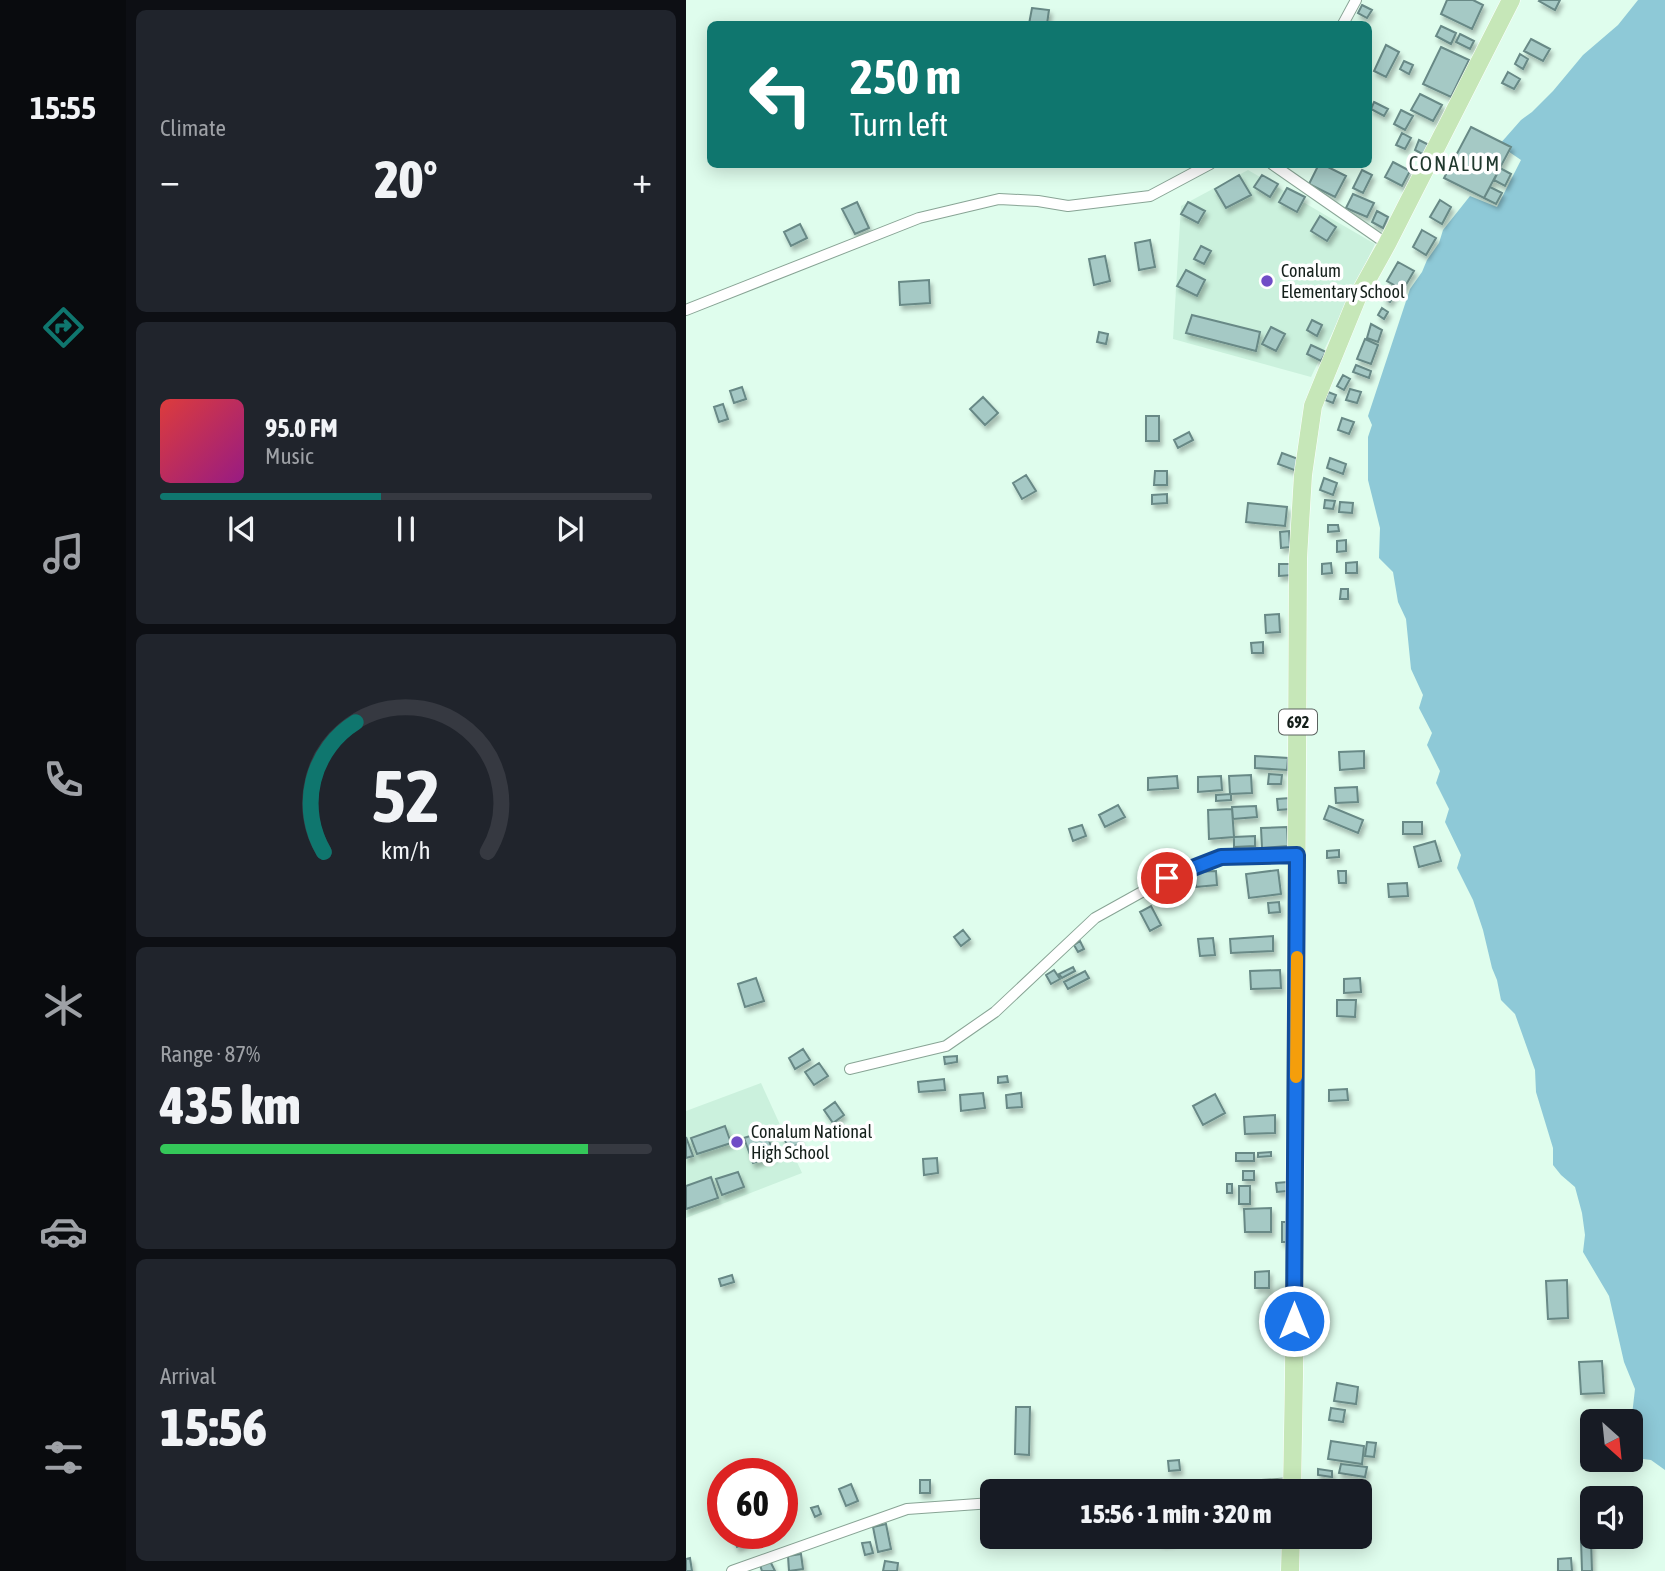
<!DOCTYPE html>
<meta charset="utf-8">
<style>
body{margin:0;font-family:"Asap Condensed",sans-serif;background:#20242c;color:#f1f3f6;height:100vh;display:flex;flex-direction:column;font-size:26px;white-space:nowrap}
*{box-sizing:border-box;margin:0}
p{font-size:23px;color:#9ea1a6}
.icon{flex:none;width:38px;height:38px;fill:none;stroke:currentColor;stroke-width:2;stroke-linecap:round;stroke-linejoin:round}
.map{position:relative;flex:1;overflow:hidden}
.panel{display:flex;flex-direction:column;gap:10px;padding:10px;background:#0d0f14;width:560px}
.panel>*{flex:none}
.hud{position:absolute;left:21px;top:21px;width:665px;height:147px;border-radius:10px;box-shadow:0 4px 18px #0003;background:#0f766e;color:#fff;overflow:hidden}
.needle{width:46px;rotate:153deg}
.buttons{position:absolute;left:894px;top:1409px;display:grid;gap:14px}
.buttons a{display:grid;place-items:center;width:63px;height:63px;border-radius:10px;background:#171b24;box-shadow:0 4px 18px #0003;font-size:35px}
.speed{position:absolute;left:21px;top:1458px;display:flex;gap:14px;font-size:35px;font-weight:700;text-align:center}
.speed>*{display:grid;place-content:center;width:91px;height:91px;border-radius:50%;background:#171b24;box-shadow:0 4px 18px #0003;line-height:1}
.speed .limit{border:10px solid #d22;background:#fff;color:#111}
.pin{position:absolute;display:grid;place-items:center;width:60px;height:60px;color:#fff;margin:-30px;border:4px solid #fff;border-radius:50%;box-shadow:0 2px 7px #0007}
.me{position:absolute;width:77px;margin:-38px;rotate:0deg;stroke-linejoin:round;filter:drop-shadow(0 0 5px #0008)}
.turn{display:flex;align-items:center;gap:24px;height:147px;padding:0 28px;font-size:32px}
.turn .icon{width:91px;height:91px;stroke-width:2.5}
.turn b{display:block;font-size:49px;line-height:60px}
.big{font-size:52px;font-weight:800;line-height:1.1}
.panel .tile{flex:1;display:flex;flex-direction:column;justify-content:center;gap:10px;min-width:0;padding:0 24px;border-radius:10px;background:#20242c}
.panel .dial{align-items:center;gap:0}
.dial svg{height:182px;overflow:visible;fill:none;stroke:#363941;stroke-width:7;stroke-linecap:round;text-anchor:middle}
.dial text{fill:#f1f3f6;stroke:none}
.song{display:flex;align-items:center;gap:21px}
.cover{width:84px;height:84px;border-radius:10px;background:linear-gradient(135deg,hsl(0 70% 55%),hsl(310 70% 35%))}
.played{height:7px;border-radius:4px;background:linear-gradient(90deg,#0f766e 45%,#363941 45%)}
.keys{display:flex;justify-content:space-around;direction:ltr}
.heat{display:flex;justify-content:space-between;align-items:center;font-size:38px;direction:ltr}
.charge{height:10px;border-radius:5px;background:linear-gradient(90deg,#34c759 87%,#363941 0)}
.trip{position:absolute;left:294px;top:1479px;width:392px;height:70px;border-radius:10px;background:#171b24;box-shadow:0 4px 18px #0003;font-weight:800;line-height:70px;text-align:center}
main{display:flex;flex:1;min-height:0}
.menu{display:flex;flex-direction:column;width:126px;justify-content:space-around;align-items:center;background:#090b0e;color:#9ea1a6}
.menu .icon{width:49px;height:49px}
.menu .current{color:#0f766e}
.menu b{font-size:32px;color:#f1f3f6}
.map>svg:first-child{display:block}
.built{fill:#cbf1dd}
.water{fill:#8ec9d7}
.building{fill:#a5c9c5;stroke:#688986;stroke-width:2;filter:url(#shadow)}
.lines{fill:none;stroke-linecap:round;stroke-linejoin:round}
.street-casing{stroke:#88a495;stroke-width:12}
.primary-casing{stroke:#fff;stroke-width:19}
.street{stroke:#fff;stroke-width:10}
.primary{stroke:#c6e7b8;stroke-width:18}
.route-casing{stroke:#114b97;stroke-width:18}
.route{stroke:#1a73e8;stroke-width:12}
.slow{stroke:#f59e0b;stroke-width:12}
.poi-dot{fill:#704dc6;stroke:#fff;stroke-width:2.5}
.labels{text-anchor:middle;stroke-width:7;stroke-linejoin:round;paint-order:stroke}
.shield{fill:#fff;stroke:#5a625f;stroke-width:2}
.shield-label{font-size:16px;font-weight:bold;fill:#141f1a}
.poi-label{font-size:18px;fill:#141f1a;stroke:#fff;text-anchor:start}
.quarter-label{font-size:21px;letter-spacing:2px;fill:#1f382d;stroke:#fff}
</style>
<main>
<nav class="menu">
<b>15:55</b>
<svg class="icon current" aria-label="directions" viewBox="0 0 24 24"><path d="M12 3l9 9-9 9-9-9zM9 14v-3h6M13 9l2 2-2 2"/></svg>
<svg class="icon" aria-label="music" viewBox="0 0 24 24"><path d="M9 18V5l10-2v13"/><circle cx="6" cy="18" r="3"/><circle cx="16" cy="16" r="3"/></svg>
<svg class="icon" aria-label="phone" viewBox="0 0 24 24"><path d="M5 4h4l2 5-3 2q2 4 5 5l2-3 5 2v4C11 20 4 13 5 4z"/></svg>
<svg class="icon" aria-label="climate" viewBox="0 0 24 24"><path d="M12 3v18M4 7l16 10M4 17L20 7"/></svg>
<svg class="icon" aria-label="car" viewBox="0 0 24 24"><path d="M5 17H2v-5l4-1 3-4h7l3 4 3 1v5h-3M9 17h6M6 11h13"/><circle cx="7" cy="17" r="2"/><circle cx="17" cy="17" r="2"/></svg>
<svg class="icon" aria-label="filters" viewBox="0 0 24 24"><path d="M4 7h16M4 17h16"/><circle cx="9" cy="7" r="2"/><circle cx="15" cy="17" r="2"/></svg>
</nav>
<section class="panel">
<div class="tile"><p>Climate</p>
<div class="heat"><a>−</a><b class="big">20°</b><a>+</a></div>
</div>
<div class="tile">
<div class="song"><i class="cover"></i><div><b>95.0 FM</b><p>Music</p></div></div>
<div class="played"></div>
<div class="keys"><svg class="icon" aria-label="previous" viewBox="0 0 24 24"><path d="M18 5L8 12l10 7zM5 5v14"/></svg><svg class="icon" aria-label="pause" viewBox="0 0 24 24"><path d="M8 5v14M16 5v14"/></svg><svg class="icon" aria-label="next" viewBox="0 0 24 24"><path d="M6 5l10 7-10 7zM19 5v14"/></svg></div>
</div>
<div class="tile dial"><svg viewBox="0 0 100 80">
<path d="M14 69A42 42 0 1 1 86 69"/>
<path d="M14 69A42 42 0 0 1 28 12" stroke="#0f766e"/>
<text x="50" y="56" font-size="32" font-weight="700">52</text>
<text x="50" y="72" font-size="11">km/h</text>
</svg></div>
<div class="tile"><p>Range · 87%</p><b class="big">435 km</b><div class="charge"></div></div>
<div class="tile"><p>Arrival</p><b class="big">15:56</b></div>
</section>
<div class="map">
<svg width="979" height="1571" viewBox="0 0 979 1571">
<defs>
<filter id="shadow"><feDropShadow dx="2.5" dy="4.5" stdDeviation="2" flood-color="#0004"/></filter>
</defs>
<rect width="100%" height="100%" fill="#dffded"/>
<path class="built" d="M562 170 689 244 625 377 487 339 495 206Z
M75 1083 116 1173 0 1218V1111Z"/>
<path class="water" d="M952 0H979V1470L965 1460 949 1458 951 1448 946 1415 949 1389 938 1362 923 1296 897 1252 899 1235 896 1213 889 1187 875 1175 867 1165V1148L850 1092 849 1070 829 1014 815 1000 811 980 806 968 797 930 787 900 771 868 775 855 759 822 763 809 750 783 754 771 741 745 746 733 733 708 737 695 725 669 720 619 712 602 707 572 693 558 694 528 682 480V437L686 425 682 416 724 289 736 272 741 260 753 243 757 230 784 196 811 207 835 160 813 145 835 120 846 112 867 91 897 55 932 25Z"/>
<path class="building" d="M761 0H787L797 5 786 29 755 14Z
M854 0H874L869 10 853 1Z
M676 5 686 10 681 18 672 13Z
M346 8 363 10 361 24H343Z
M755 26 770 33 765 44 750 36Z
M774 34 788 41 784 49 770 42Z
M845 39 864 49 857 61 838 51Z
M700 45 713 52 700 77 688 71Z
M755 47 783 60 765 97 737 84Z
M834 54 842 59 837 69 829 64Z
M718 61 727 65 723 74 714 69Z
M822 72 834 79 828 89 816 83Z
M734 94 756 105 747 121 725 110Z
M688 102 702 109 698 116 685 109Z
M715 110 727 116 719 130 708 124Z
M785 127 825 147 798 198 758 178Z
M716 133 725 138 719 149 710 145Z
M733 140 745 146 740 156 729 150Z
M707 162 724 171 716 186 699 177Z
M633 164H636L660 176 649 197 623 184Z
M814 168 825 174 819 186 808 180Z
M676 170 686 175 677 193 667 188Z
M553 175 565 195 540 208 529 189Z
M576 175 592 184 584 197 568 187Z
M804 187 816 193 810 204 798 198Z
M601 188 619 197 611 212 593 202Z
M667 194 688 203 681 217 660 208Z
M754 200 765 207 756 224 744 217Z
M171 202 183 228 169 234 156 209Z
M502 202 519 211 512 223 495 214Z
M691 211 702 217 697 228 686 222Z
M634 216 650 227 641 241 625 231Z
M114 224 121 238 105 246 98 232Z
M736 230 750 238 740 255 727 247Z
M464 240 469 267 453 270 449 243Z
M515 246 525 251 518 264 508 259Z
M419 256 424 281 408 285 403 259Z
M712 262 728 271 717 290 701 281Z
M500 270 519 280 511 296 491 286Z
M243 280 244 303 214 305 213 282Z
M703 290 709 293 704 302 698 299Z
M696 308 702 312 698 319 692 315Z
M506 315 574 332 570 351 500 333Z
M626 320 636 325 631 336 621 330Z
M685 324 696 330 692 342 681 338Z
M585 327 599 334 590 351 576 344Z
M413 332 422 334 420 344 411 342Z
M679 339 692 345 685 364 671 359Z
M625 345 640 352 635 361 621 354Z
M670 365 685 371 683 378 667 372Z
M657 375 664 379 658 390 651 386Z
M56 387 60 399 48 403 44 391Z
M664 389 675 392 671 403 660 400Z
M642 392 650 395 647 403 639 400Z
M297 397 312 413 299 425 284 409Z
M37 404 42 419 33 422 28 407Z
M460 416H473V441H460Z
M656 418 668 422 663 434 652 430Z
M503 432 507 440 492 448 488 440Z
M596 453 615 460 611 471 592 464Z
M644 458 660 464 657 474 641 468Z
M469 471H481V485H468Z
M340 475 350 491 336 499 327 483Z
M638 478 651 483 647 495 634 490Z
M481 494V503L466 504V495Z
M639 500 649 501 647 509 638 508Z
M654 502 667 503 666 513 653 512Z
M562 503 601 507 599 526 560 522Z
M642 525H652L653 531 642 532Z
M603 531 604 547 595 548 594 532Z
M660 540V551L651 552V541Z
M671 562V573H660V563Z
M645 563 646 573 636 574V564Z
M593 564H607V575L593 576Z
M655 589H662V599H654Z
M593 614 594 632 580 633 579 615Z
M577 642V653H566L565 643Z
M678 751V768L654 770 653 752Z
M569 756 602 758 601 770 569 768Z
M583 774 596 775 595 784H582Z
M565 775 566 793 544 794 543 776Z
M491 776 492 788 462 790V778Z
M535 776 536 790 512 792V777Z
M671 787 672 802 650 803 649 788Z
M545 794V800L530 801V795Z
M604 798 605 809 592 810 591 799Z
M432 805 439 817 419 827 413 815Z
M570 806 571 817 547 819 546 807Z
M643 806 677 820 672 833 638 819Z
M546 809 548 837 523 839 522 810Z
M717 822H736V834H717Z
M396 825 400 836 387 841 383 829Z
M601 827 602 846 576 848 575 828Z
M569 836V846L548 847V837Z
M749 841 755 861 733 867 728 847Z
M653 850V857L641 858V851Z
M592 870 595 894 563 898 560 874Z
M530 871 531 885 510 887 509 872Z
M652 871H660V883H653Z
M721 883 722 896 703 897 702 884Z
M593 902 594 912 583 913 582 903Z
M465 906 475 925 464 931 454 912Z
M277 930 284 939 275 946 268 937Z
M587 936V951L545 953 544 939Z
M527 938 529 955 514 956 512 939Z
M394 941 398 949 392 952 388 945Z
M387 967 389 971 376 978 373 974Z
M368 970 374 979 365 984 360 975Z
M594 970 595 988 565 989 564 971Z
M399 971 403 978 382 989 378 982Z
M70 978 78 1001 59 1007 52 984Z
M674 978 675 992 658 993V979Z
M651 1000H670L669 1017 651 1016Z
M117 1049 124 1060 109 1069 103 1058Z
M271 1056V1062L259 1064 258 1057Z
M133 1063 142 1076 128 1085 119 1072Z
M321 1076 322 1082 312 1083V1077Z
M258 1079 259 1090 233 1092 232 1082Z
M661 1089 662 1100 643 1101V1090Z
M297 1093 299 1108 275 1111 274 1095Z
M335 1093 336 1107 321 1108 320 1095Z
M529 1094 539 1113 517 1125 507 1106Z
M149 1102 158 1115 147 1123 138 1110Z
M589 1115V1133L559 1134 558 1117Z
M39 1126 45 1143 11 1154 5 1138Z
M108 1128 115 1143 103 1149 96 1134Z
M80 1131 88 1156 67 1163 58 1138Z
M0 1137 7 1156 0 1158Z
M585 1152V1156L572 1157V1153Z
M550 1153H568V1161H550Z
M251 1158 252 1173 238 1175 237 1159Z
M557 1171H568V1180H557Z
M52 1172 58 1187 36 1195 30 1179Z
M25 1177 32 1198 0 1209V1186Z
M601 1182V1191L591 1192 590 1183Z
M541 1184H546V1193H541Z
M553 1186H564V1204H553Z
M585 1208V1232H559L558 1209Z
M596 1222H600V1242H596Z
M583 1271V1288H569V1272Z
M46 1275 48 1282 35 1286 33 1279Z
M881 1280 882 1318 862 1319 860 1281Z
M916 1361 918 1393 895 1394 893 1362Z
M651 1383 672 1387 670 1404 648 1401Z
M330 1407H344L343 1455 329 1454Z
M645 1408 659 1410 657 1422 643 1420Z
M645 1441 678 1446 676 1464 642 1459Z
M681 1442 690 1443 688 1457 679 1456Z
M493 1460 494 1470 483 1471 482 1461Z
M655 1464 681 1467 679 1477 653 1473Z
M632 1469 646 1471V1477L632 1475Z
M234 1480H244V1493H234Z
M635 1481 644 1482 643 1488 634 1486Z
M165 1484 172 1501 160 1506 153 1489Z
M132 1506 135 1514 129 1517 125 1508Z
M200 1524 205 1549 192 1552 187 1527Z
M45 1533H60L63 1542 51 1547Z
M474 1536H485L486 1541 475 1542Z
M895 1540H905L906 1571H896Z
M184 1542 187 1553 179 1555 176 1543Z
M115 1554 117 1569 103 1571 102 1556Z
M4 1558 6 1571H0V1559Z
M885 1558 886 1571H872V1559Z
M84 1561 89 1571H76L74 1565Z
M199 1561 212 1563 211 1571H197Z"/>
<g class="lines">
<g class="street-casing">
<path id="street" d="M657 24 670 0
M586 164 701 244
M0 310 233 218 313 199 352 201 382 206 464 196 524 164
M164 1069 260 1046 309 1012 409 918 481 878 535 857 611 854
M489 1491 606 1483
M46 1571 221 1509 306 1503"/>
</g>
<g class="primary-casing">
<path id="primary" d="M606 1491 608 1376 612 558 617 475 627 406 671 298 701 244 825 0
M604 1571 605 1536"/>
</g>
<use href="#street" class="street"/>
<use href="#primary" class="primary"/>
</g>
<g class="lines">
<g class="route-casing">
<path id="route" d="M481 878 535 857 611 855 608 1321"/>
</g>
<use href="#route" class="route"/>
<path class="slow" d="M610 1077 611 957"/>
</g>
<g class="poi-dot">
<circle cx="581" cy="281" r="7"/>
<circle cx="51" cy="1142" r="7"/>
</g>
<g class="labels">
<rect class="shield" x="593" y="709.5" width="38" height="25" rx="5"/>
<g class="shield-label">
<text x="612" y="728">692</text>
</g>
<g class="poi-label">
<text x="595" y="277">Conalum<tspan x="595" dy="21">Elementary School</tspan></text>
<text x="65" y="1138">Conalum National<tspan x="65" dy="21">High School</tspan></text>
</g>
<g class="quarter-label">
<text x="769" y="171">CONALUM</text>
</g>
</g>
</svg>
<div class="buttons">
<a><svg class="needle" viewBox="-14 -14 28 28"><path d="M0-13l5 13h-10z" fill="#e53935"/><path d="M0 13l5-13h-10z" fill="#9ea1a6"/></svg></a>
<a><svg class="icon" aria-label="sound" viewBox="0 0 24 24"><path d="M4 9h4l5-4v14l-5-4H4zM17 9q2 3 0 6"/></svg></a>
</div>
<div class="speed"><div class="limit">60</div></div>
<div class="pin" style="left:481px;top:878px;background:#d93025"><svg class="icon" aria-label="arrive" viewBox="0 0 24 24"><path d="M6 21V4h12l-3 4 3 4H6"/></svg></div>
<svg class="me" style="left:608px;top:1321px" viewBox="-20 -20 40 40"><circle r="17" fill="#1a73e8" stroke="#fff" stroke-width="3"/><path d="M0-11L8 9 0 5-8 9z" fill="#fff"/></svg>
<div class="trip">15:56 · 1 min · 320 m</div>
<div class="hud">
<div class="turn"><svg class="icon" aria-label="left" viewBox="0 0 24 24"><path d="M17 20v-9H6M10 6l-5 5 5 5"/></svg><div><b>250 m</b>Turn left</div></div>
</div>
</div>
</main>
